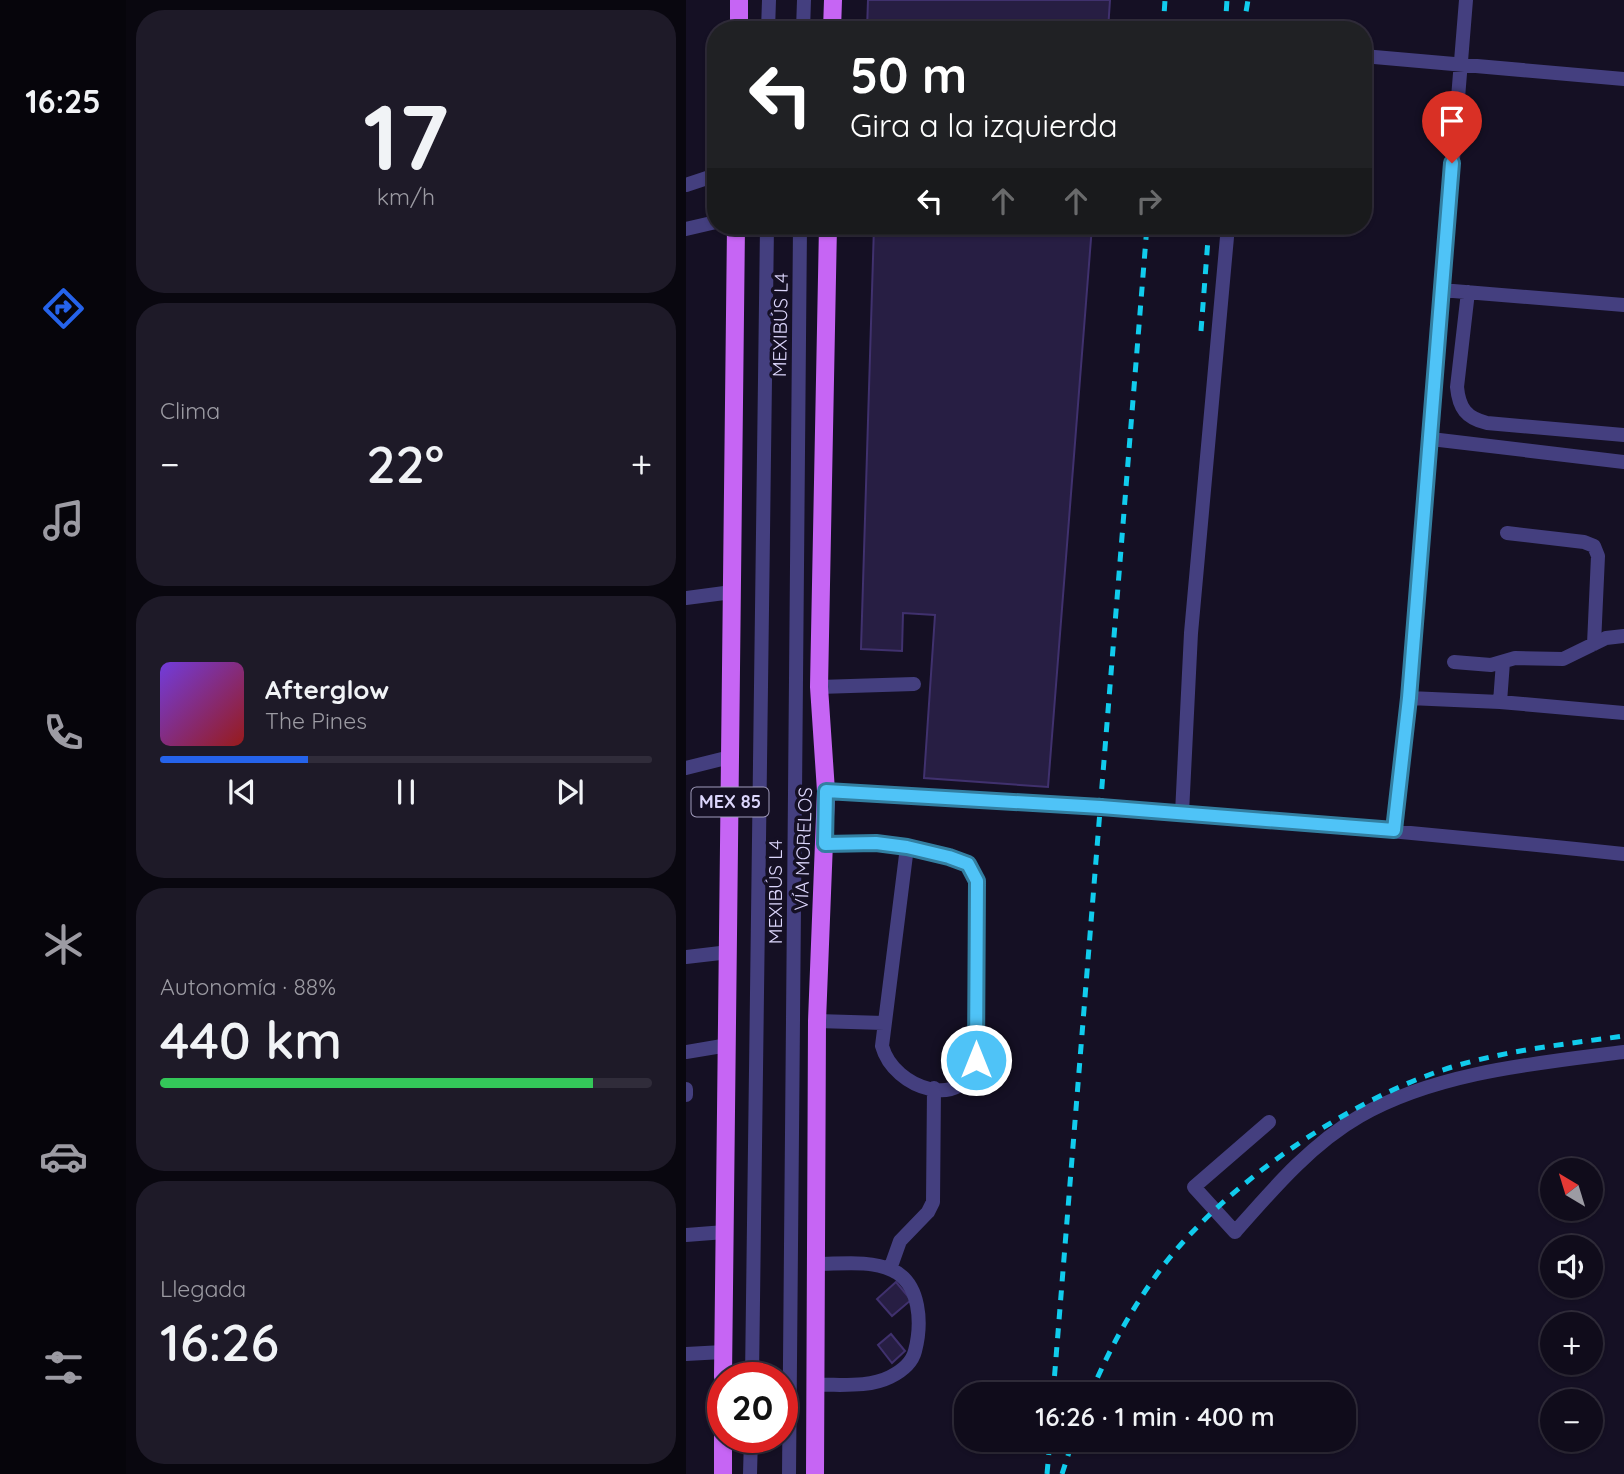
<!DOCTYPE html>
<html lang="es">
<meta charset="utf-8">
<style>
body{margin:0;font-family:Quicksand,sans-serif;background:#1e1a28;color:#f1f3f6;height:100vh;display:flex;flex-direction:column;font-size:26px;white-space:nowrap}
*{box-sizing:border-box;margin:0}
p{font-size:23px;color:#9c9ba3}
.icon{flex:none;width:38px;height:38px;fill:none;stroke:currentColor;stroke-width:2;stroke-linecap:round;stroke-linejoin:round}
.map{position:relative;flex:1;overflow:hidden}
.sheet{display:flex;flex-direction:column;gap:10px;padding:10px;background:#09070f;width:560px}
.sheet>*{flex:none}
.guide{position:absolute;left:21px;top:21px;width:665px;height:214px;border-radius:28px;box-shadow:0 2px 5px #0004,0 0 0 2px #302c3a;background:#202124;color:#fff;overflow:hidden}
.needle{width:46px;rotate:322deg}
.controls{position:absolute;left:854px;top:1158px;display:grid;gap:14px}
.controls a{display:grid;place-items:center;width:63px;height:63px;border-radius:50%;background:#100c1b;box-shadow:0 2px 5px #0004,0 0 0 2px #302c3a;font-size:35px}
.speed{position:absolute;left:21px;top:1362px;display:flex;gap:14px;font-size:35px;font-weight:700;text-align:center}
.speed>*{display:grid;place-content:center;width:91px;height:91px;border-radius:50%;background:#100c1b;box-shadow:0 2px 5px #0004,0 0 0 2px #302c3a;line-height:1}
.speed .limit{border:10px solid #d22;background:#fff;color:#111}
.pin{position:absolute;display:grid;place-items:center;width:60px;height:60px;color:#fff;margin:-72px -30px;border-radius:50% 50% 50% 0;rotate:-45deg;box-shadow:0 0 7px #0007}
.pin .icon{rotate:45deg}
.me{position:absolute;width:77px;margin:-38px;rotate:0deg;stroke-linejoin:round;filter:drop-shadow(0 0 5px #0008)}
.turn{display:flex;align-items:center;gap:24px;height:147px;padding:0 28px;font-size:32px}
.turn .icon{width:91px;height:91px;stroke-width:2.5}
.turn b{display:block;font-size:49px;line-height:60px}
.lanes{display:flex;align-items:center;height:66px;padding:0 28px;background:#0003;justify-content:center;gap:35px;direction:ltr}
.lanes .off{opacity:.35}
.big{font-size:52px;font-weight:600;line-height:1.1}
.sheet .tile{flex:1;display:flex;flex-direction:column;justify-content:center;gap:10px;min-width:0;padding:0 24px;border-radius:28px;background:#1e1a28}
.sheet .dial{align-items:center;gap:0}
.dial b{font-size:91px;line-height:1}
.song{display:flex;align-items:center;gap:21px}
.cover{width:84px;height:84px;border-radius:10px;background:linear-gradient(135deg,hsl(260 70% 55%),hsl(0 70% 35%))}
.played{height:7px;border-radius:4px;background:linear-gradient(90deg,#2563eb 30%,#302c3a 30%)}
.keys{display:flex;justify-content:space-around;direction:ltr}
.heat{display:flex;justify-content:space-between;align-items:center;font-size:38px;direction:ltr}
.charge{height:10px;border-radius:5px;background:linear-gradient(90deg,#34c759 88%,#302c3a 0)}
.trip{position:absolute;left:268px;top:1382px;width:402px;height:70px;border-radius:28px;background:#100c1b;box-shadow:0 2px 5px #0004,0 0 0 2px #302c3a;font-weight:600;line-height:70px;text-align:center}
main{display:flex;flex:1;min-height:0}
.dock{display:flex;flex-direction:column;width:126px;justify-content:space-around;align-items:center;background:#06050b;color:#9c9ba3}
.dock .icon{width:49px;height:49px}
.dock .selected{color:#2563eb}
.dock b{font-size:32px;color:#f1f3f6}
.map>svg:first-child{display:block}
.building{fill:#271e43;stroke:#40316e;stroke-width:2}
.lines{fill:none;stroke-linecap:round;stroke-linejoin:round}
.lane{stroke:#443f7f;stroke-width:14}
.primary{stroke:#c665f4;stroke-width:18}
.rail{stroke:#11cced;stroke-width:5;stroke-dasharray:10 9;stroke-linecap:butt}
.route-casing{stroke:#337fa1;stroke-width:18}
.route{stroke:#4fc3f7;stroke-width:12}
.labels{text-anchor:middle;stroke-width:7;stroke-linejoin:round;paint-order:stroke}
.shield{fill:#151024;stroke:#a09bbb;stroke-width:2}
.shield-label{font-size:18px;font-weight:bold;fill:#dcd6fc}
.street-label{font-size:19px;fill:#dcd6fc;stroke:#151024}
</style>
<main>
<nav class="dock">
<b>16:25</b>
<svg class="icon selected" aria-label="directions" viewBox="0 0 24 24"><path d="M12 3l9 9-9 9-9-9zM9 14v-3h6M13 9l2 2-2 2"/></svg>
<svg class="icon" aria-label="music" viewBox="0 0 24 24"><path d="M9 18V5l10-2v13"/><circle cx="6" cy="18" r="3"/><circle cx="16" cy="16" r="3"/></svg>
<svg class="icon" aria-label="phone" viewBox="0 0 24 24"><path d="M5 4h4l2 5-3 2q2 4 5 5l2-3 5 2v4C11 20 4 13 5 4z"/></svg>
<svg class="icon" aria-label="climate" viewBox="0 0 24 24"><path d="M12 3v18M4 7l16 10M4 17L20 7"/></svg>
<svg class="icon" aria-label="car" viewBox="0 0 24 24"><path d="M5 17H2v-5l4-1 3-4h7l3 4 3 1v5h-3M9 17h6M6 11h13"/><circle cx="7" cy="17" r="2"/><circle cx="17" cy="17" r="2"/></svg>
<svg class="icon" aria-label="filters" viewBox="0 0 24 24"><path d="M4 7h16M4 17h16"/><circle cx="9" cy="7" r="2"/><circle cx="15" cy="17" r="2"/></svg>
</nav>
<section class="sheet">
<div class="tile dial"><b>17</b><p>km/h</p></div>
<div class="tile"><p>Clima</p>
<div class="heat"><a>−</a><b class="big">22°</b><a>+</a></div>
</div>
<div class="tile">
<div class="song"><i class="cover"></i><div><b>Afterglow</b><p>The Pines</p></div></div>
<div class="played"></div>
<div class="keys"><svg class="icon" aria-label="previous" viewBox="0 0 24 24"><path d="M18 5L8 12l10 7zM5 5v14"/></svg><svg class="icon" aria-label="pause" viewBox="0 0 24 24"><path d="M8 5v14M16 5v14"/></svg><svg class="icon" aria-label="next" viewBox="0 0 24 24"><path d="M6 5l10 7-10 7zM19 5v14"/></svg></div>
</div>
<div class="tile"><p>Autonomía · 88%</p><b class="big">440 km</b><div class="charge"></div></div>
<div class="tile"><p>Llegada</p><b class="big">16:26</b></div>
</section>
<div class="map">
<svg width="938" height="1474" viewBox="0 0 938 1474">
<rect width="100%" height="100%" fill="#151024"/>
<path class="building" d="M182 0H424L422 30H181Z
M188 226H406L362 787 238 778 249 615 217 613 216 651 175 649Z
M210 1282 225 1300 206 1316 191 1299Z
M205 1334 219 1351 206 1363 192 1345Z"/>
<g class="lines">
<path class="lane" d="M82 30 83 0
M117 30 118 0
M677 56 938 79
M0 185 30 175
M0 229 30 222
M755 290 938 305
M782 292 771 387C773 408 780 418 801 423L938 435
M745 439 938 462
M821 533 898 542 908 546 912 556 908 644
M0 598 46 592
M768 662 805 665 829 658 877 659 920 638 938 636
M133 687 228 684
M723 698 814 702 938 713
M814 702 817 662
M0 768 44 757
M140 791C407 805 673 826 938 854
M496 813 505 633 542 226
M708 830 723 698 780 0
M139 844 190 843 221 847
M221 847 276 860 282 864 291 881 290 1060C280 1112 208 1090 196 1046Z
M0 957 43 952
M131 1021 198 1023
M0 1052 42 1045
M0 1089V1095
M583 1122 508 1187 549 1232C586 1190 625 1144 674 1116 751 1072 852 1063 938 1052
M0 1235 39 1232
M204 1269 214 1241 242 1212 247 1202 248 1088
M0 1354 37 1352
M66 1377 81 226
M129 1385C153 1384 182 1388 204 1377 214 1372 226 1363 229 1351 236 1324 235 1283 206 1270 184 1260 155 1264 131 1264
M64 1474 65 1437
M103 1474 114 226"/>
<path class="primary" d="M53 30V0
M146 30 147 0
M37 1377 50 226
M37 1437V1474
M129 1474 131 1021 140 791 133 687 142 226"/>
<path class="rail" d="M477 30 479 0
M539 30 541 0
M557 30 562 0
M515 331 523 226
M367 1395 461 226
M404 1395C423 1349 447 1306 477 1266 542 1182 665 1098 766 1067 822 1050 880 1044 938 1036
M361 1474 364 1440
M376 1474 387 1440"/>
</g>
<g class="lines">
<g class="route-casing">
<path id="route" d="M290 1060 291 881 282 864 263 857 221 847 190 843 139 844 140 791 415 807 708 830 723 698 766 163"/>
</g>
<use href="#route" class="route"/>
</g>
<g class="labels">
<rect class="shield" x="5.5" y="787.5" width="77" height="29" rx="5"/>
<g class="shield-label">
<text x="44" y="808">MEX 85</text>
</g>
<g class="street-label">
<text transform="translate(94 325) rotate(-89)" y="7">MEXIBÚS L4</text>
<text transform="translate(117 849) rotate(-88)" y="7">VÍA MORELOS</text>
<text transform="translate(89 892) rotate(-90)" y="7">MEXIBÚS L4</text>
</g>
</g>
</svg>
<div class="controls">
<a><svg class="needle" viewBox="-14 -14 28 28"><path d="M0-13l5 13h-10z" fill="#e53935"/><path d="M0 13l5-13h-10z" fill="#9c9ba3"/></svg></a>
<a><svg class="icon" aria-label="sound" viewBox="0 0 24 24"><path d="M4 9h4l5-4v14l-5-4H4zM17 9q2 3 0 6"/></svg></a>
<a>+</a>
<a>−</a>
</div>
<div class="speed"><div class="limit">20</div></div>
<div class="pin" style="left:766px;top:163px;background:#d93025"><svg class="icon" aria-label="arrive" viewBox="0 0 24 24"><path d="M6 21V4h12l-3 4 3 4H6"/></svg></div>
<svg class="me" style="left:290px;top:1060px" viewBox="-20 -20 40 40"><circle r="17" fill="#4fc3f7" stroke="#fff" stroke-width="3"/><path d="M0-11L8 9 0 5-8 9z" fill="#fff"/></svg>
<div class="trip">16:26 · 1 min · 400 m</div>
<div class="guide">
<div class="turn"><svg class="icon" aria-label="left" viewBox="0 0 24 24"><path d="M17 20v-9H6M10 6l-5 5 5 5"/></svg><div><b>50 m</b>Gira a la izquierda</div></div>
<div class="lanes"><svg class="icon" aria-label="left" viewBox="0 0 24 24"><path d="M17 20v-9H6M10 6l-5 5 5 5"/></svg><svg class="icon off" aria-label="ahead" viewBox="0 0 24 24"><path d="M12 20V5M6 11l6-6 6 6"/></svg><svg class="icon off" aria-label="ahead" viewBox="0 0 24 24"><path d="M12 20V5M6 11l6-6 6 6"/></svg><svg class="icon off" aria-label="right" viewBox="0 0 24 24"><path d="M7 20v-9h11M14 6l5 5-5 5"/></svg></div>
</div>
</div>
</main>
